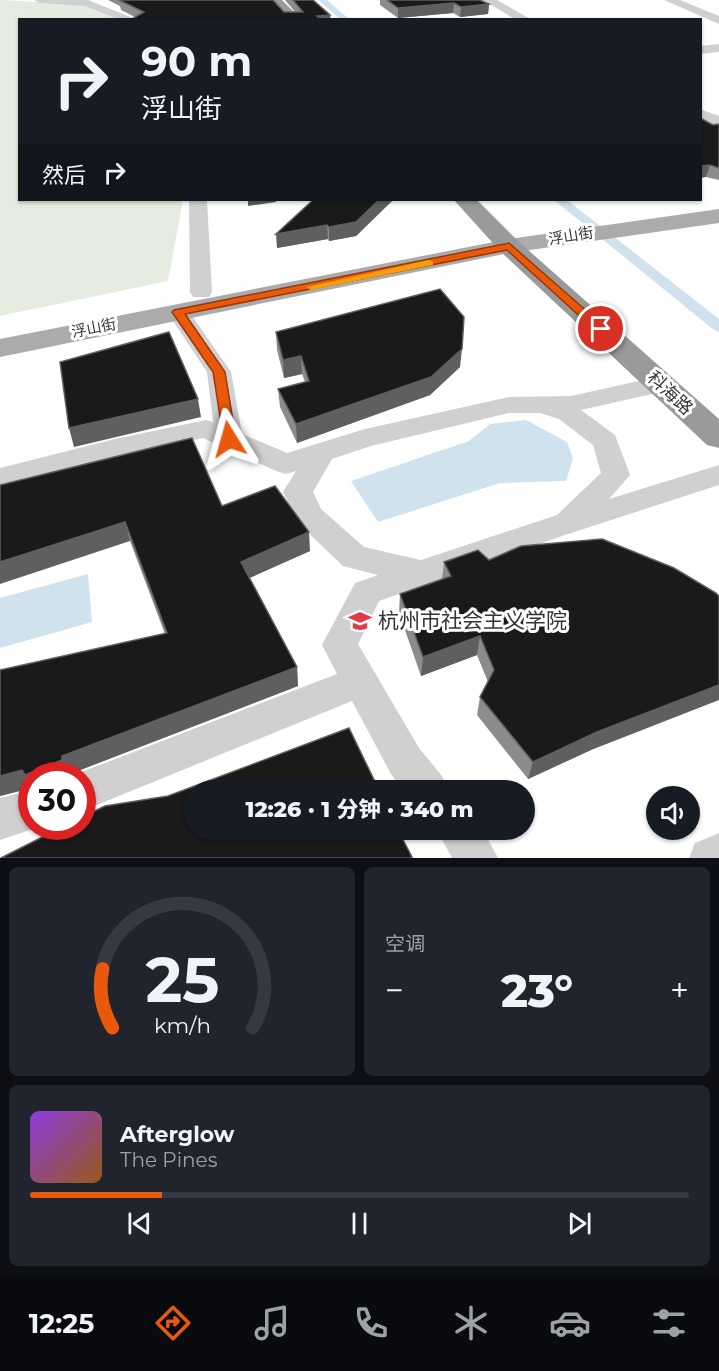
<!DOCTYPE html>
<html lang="zh">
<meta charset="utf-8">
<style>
body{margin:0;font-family:Montserrat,"Noto Sans SC",sans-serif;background:#20242c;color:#f1f3f6;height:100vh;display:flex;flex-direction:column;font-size:22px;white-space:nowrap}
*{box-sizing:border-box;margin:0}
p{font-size:20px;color:#9ea1a6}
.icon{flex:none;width:33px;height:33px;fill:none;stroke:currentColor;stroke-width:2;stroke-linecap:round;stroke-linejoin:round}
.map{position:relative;height:858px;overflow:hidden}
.details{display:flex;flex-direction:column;gap:9px;padding:9px;background:#0d0f14;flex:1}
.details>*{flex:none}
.top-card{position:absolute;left:18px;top:18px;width:684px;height:183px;border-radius:0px;box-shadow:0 2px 4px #0004;background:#171b24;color:#f1f3f6;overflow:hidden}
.fabs{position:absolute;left:646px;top:786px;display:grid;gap:12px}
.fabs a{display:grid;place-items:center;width:54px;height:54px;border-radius:50%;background:#171b24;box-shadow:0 2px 4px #0004;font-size:30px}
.speed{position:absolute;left:18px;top:762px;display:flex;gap:12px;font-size:30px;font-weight:700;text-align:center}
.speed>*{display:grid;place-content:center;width:78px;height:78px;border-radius:50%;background:#171b24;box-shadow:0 2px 4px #0004;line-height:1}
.speed .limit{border:9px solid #d22;background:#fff;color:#111}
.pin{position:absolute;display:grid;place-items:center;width:51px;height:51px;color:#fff;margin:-26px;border:3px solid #fff;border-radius:50%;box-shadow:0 2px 6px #0007}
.me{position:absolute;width:66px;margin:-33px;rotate:352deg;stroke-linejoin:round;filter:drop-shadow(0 0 4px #0008)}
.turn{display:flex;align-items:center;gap:21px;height:126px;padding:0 24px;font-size:27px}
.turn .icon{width:78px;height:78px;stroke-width:2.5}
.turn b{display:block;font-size:42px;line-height:51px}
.then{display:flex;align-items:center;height:57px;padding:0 24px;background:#0003;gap:12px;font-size:22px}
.big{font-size:45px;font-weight:800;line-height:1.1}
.details .card{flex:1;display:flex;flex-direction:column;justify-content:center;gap:9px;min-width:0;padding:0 21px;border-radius:9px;background:#20242c}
.details .dial{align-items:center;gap:0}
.dial svg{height:156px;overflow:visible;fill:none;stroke:#363941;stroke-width:7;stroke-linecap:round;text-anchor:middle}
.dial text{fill:#f1f3f6;stroke:none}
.song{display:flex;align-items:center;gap:18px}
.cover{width:72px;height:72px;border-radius:9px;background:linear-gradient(135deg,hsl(270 70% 55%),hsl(30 70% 35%))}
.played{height:6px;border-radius:3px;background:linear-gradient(90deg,#ea580c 20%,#363941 20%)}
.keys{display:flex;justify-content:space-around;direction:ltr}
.heat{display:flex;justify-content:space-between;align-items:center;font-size:33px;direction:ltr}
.details .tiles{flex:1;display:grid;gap:9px;grid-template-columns:1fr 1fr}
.card:last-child{grid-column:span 2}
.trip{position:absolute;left:184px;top:780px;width:351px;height:60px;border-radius:30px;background:#171b24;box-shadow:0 2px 4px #0004;font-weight:800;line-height:60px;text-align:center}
.tab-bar{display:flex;height:96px;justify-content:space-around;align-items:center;background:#090b0e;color:#9ea1a6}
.tab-bar .icon{width:42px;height:42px}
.tab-bar .on{color:#ea580c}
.tab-bar b{font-size:27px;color:#f1f3f6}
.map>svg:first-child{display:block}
.green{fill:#e6ecdf}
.water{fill:#cfe2ee}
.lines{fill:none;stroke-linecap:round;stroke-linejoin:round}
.canal{fill:#cfe2ee;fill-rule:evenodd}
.minor{fill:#d0d0d0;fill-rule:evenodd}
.major{fill:#ababab;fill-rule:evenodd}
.highway{fill:#9a9a9a;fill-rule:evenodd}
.wall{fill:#8c8c8c}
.shaded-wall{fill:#5f5f5f}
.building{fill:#1a1a1a;stroke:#5f5f5f;stroke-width:1.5}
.route{fill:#ea580c;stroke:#983908;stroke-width:1.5}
.slow{fill:#f59e0b}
.labels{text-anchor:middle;stroke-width:6;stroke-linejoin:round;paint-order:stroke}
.far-street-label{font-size:15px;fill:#333;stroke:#fff}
.street-label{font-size:18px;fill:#333;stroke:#fff}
.near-poi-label{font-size:21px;fill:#333;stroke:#fff;text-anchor:start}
</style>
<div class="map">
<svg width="719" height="858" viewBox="0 0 719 858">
<rect width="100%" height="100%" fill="#fff"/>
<path class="green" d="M0 0 91 5 122 19 20 20V200H183L168 281 0 316Z"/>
<path class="water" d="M526 420 567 442 573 458 566 481 500 483 378 522 351 481 469 441 490 424Z
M88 574 92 622 0 648V598Z"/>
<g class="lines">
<path class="canal" d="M318 0H327L350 20H341Z
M554 200H567L719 319V332L714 330Z"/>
<path class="minor" d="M34 0H88L138 20H120L85 6 40 3Z
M483 0H497L532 20H516Z
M664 0H680L719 16V24Z
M719 44V52L700 54V46Z
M700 109 719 116V127L700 119Z
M189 200H207L212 292 209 297H193L190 292Z
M178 305 186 307 231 372 242 434 287 453 365 429 509 397 571 396 661 376 670 378 674 384 670 390 581 410 615 435 630 475 609 499 719 465V485L562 536 379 601 358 644 419 748 442 776 448 790H403L391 774 352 701 82 811V776H71L337 674 322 645 355 583 378 575 343 566 299 524 283 492 296 471 286 474 276 471 203 438 115 457 0 488V468L115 439 206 420 213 422 207 372 167 312 170 307ZM509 413H540L559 419 593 445 601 473 557 515 421 560 364 547 321 509 313 492 332 459 371 446Z
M32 790V826H42L0 840V798Z
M437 830H483L498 858H452Z
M719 833V858H689L695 843Z"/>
<path class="major" d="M719 209V223L509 253 0 357V339L509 239Z"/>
<path class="highway" d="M267 0H282L302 20H286Z
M454 200H477L518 241 719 419V448L707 445 500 251Z"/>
</g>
<path class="wall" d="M108 0H273L284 12H295L285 0H313L331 20 135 17 121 10 120 6Z
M380 0H480L489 4 488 14 460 17 453 13 398 18 380 5Z
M713 125H719V180L706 177Z
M313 200H393L356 236 329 241 328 239 277 248Z
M276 332 460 367 430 395 297 443 280 407 278 389 305 382 302 374 284 378 277 350Z
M0 485 222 506 310 551 249 578 297 667 298 686 70 774 32 776V788L0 796 165 634 130 541Z
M444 562 591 750 528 779 477 715 480 697 488 682 477 655 421 676 399 613 400 594 442 580Z"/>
<path class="shaded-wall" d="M454 3 453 13 398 18V8Z
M489 4 488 14 460 17 461 7Z
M330 15 331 20H317V16Z
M710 165 706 177 700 178V166Z
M248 200H276V202L248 206Z
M379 200H393L356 236 329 241V227Z
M327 225 328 239 277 248 276 234Z
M462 349 460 367 430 395 297 443 296 424Z
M301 356 302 374 284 378 283 360Z
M198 399 201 417 74 447 69 428Z
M125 522 130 541 0 584V562Z
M309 532 310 551 243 581 241 562Z
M480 636 477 655 421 676 423 657Z
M297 667 298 686 70 774V776H32V787L25 775 62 756Z
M719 685V700L591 750 528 779 533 762 597 732Z
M22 770 31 788 0 796V776Z"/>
<path class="building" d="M119 0H273L284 12H303L293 0H313L330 15 317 16 321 20H130L144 12Z
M387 0H480L489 4 461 7 454 3 398 8Z
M700 118 713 125 718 124 719 125V168L710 165 700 166Z
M313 200H379L356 222 329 227 327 225 276 234Z
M440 289 464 317 462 349 431 377 296 424 278 389 309 381 301 356 283 360 276 332Z
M169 332 198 399 69 428 60 362Z
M192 438 222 506 275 486 309 532 241 562 297 667 62 756V760L25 775 22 770 0 776V670L167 633 125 522 0 562V485Z
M602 539 674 568 716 593 719 596V685L597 732 533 762 480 697 494 670 480 636 423 657 400 594 451 576 444 562 478 550 489 560 521 546Z
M349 728 379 790H195V830H398L412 857 409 858H1L64 826H82V817L105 806 168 796Z"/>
<path class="route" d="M509 243 605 327V332H597L507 250 185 314 225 372 236 439 229 444 224 442 213 372 172 312 174 310Z"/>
<path class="slow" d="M429 260 433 261V265L311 290 306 287Z"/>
<defs>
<g id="school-bare" transform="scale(1.8)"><path d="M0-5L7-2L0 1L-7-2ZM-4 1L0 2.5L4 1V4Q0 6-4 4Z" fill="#e63946" stroke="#fff" stroke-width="2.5" paint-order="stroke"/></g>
</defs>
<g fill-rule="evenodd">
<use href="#school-bare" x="360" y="621"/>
</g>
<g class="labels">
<g class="far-street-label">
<text transform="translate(571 236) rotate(-9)" y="5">浮山街</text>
<text transform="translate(94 328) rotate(-11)" y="5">浮山街</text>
</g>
<g class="street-label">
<text transform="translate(670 393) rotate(43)" y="6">科海路</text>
</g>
<g class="near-poi-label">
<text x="378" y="628">杭州市社会主义学院</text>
</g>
</g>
</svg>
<div class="fabs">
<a><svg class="icon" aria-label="sound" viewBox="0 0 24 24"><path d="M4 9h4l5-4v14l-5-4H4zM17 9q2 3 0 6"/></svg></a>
</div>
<div class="speed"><div class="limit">30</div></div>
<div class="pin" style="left:601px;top:329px;background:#d93025"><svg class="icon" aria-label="arrive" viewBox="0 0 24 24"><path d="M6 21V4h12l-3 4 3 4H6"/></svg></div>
<svg class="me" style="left:229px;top:439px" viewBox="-20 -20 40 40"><path d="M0-17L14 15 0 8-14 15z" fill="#ea580c" stroke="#fff" stroke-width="4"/></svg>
<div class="trip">12:26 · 1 分钟 · 340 m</div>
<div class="top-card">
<div class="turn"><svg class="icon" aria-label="right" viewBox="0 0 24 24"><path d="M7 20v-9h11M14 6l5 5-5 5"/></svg><div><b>90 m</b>浮山街</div></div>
<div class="then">然后<svg class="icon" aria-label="right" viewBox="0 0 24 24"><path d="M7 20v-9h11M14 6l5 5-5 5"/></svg></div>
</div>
</div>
<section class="details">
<div class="tiles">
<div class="card dial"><svg viewBox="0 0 100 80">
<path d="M14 69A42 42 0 1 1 86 69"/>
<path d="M14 69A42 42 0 0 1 9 39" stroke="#ea580c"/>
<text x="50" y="56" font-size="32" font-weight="700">25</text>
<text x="50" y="72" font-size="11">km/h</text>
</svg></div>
<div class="card"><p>空调</p>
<div class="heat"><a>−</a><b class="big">23°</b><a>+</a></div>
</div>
<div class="card">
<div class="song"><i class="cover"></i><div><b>Afterglow</b><p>The Pines</p></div></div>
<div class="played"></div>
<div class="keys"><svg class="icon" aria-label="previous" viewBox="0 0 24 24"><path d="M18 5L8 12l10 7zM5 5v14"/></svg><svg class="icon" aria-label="pause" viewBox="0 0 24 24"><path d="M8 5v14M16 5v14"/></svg><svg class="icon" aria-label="next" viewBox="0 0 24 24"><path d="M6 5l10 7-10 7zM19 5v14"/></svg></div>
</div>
</div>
</section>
<nav class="tab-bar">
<b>12:25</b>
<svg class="icon on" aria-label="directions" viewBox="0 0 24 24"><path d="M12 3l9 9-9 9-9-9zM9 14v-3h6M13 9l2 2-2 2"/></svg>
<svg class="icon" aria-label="music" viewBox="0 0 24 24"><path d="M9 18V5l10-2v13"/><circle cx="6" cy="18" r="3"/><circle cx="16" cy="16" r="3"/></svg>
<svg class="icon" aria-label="phone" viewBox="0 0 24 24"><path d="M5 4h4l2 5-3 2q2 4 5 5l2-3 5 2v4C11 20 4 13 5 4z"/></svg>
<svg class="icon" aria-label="climate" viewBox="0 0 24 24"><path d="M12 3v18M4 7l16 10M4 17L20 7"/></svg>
<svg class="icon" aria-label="car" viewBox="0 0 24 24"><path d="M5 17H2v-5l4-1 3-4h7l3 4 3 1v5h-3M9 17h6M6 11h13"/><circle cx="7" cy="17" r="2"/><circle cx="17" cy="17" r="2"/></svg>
<svg class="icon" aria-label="filters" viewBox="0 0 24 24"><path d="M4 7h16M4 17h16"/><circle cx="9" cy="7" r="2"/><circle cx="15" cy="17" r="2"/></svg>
</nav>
